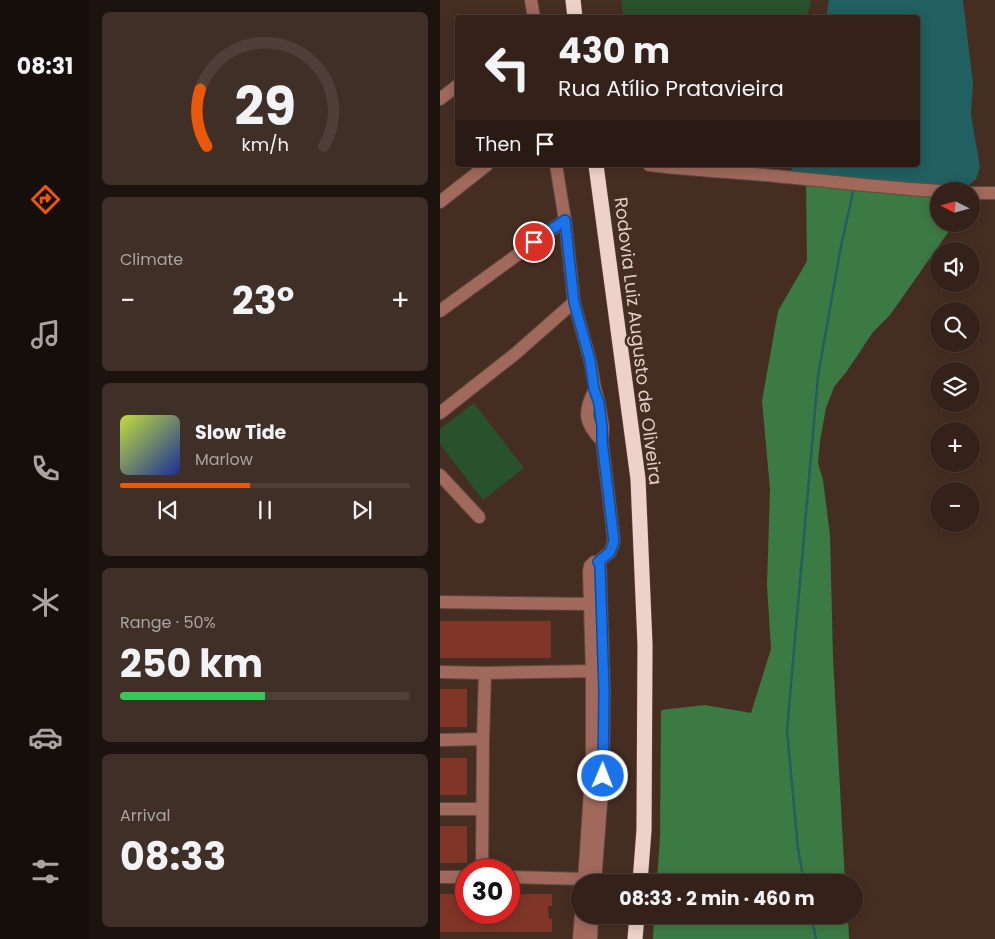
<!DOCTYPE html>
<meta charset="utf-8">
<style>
body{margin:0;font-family:Poppins,sans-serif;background:#3f2f27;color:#f1f3f6;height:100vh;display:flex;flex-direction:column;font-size:19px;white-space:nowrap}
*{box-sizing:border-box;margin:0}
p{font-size:16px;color:#a9a4a2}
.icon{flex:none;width:28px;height:28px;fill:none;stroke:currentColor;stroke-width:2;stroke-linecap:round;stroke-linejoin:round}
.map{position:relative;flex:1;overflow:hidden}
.sheet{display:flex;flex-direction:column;gap:12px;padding:12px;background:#1d130e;width:350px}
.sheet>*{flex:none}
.top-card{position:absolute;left:15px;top:15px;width:465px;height:152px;border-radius:5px;box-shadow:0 2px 12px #0003,0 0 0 1px #4e3f39;background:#34221a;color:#f1f3f6;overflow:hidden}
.needle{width:32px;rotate:276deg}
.buttons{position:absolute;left:490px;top:182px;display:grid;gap:10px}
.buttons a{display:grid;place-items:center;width:50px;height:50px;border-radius:50%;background:#34221a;box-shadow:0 2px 12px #0003,0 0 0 1px #4e3f39;font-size:25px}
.speed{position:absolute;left:15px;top:859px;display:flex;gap:10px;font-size:25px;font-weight:700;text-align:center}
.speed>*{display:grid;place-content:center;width:65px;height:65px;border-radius:50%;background:#34221a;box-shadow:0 2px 12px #0003,0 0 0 1px #4e3f39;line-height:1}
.speed .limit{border:8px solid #d22;background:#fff;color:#111}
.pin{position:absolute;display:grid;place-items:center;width:42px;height:42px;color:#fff;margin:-21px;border:2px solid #fff;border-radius:50%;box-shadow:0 1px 5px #0007}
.me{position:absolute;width:55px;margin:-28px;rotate:1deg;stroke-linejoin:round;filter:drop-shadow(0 0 4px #0008)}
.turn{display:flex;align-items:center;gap:18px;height:105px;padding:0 20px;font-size:22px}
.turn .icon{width:65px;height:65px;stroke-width:2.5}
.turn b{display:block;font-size:35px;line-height:42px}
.then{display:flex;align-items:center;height:48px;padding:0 20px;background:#0003;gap:10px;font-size:19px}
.big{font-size:38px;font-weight:700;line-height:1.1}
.sheet .tile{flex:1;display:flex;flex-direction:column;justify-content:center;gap:8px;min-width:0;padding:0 18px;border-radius:8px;background:#3f2f27}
.sheet .dial{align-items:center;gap:0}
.dial svg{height:130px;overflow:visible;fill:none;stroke:#4e3f39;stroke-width:7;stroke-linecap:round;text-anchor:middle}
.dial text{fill:#f1f3f6;stroke:none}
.song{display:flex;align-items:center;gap:15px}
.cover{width:60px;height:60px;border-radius:8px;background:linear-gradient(135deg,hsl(70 70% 55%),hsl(230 70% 35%))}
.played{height:5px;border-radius:2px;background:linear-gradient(90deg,#ea580c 45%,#4e3f39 45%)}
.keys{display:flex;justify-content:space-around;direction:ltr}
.heat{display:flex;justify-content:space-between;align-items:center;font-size:28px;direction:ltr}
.charge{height:8px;border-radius:4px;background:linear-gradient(90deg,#34c759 50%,#4e3f39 0)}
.trip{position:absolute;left:131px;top:874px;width:292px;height:50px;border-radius:25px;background:#34221a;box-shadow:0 2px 12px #0003,0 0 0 1px #4e3f39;font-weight:700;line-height:50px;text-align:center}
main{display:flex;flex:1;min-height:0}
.tab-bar{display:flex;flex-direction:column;width:90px;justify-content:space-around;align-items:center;background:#150e0a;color:#a9a4a2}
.tab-bar .icon{width:35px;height:35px}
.tab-bar .selected{color:#ea580c}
.tab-bar b{font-size:22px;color:#f1f3f6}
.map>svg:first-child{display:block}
.green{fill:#27522c}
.forest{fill:#3c7a43}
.water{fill:#206060}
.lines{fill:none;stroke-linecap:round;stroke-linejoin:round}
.stream{stroke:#206060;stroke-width:2.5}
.building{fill:#803626}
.minor-casing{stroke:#624a40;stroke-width:14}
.highway-casing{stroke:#624a40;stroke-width:16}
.minor{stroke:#a0695c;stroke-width:12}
.highway{stroke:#eed1cb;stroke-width:15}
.route-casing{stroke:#114b97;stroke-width:12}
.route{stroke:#1a73e8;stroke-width:9}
.labels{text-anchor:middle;stroke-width:5;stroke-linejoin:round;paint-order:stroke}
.street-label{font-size:18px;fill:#dfcfc8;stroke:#462d22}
</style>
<main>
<nav class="tab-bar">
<b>08:31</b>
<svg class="icon selected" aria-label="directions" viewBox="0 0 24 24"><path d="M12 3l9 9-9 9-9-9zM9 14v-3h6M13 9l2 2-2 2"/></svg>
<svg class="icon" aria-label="music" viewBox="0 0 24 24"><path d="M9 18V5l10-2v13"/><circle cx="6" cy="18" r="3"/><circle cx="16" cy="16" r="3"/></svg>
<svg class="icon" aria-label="phone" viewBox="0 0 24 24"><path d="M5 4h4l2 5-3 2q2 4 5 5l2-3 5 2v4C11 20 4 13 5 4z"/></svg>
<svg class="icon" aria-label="climate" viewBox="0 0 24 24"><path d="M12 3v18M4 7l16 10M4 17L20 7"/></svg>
<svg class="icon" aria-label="car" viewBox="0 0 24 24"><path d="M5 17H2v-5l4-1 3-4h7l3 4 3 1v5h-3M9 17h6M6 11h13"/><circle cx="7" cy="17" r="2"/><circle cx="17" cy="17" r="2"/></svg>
<svg class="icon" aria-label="filters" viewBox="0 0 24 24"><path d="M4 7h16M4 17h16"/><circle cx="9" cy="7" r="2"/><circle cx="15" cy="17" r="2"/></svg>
</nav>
<section class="sheet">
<div class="tile dial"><svg viewBox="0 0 100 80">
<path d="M14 69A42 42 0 1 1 86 69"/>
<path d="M14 69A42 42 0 0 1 10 34" stroke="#ea580c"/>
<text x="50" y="56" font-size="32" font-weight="700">29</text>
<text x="50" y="72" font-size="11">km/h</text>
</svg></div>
<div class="tile"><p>Climate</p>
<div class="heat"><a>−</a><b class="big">23°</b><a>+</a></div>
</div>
<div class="tile">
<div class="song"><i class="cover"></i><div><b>Slow Tide</b><p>Marlow</p></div></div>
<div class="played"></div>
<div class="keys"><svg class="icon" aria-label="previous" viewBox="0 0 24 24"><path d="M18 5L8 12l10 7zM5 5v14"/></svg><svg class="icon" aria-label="pause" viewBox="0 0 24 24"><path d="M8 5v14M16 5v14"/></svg><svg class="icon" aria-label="next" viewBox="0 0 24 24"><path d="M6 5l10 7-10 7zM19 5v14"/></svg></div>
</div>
<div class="tile"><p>Range · 50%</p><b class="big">250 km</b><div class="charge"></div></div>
<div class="tile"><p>Arrival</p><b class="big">08:33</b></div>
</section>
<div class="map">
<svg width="555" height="939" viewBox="0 0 555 939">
<rect width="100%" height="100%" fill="#462d22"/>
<path class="green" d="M181 0H371L367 17 184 18Z
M34 403 84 468 43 500 0 444V429Z"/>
<path class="forest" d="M366 185 499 196V224H514L450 315 433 332 407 371 394 387 386 408 380 441 378 463 383 480 390 535 393 658 405 882H217L220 837 221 710 265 705 311 713 331 649 327 585 330 489 322 401 338 311 367 261Z
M214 915H408L409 939H213Z"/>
<path class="water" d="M389 0H523L533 84 531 115 540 167 536 179 529 185 465 187 352 172 351 165H478V18L386 17Z"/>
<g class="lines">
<path class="stream" d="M364 882 358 849 347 730 378 376 401 246 413 192
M371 915 376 939"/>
</g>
<path class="building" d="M0 621H111V658H0Z
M0 689H27V727H0Z
M0 758H27V795H0Z
M0 826H27V863H0Z
M0 894H26V918H69V894H112V906H108L109 919H112V932H0Z"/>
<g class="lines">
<g class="minor-casing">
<path id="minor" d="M91 0 94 18
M0 99 18 85
M116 165 125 220 134 302 150 360 155 389 159 403 163 427 162 441 174 541 170 552 158 562
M209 165C251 170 293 172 335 176 390 181 444 188 499 191
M531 193H555
M0 202 47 165
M0 311 125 220
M155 389C143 412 144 423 162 441
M0 413 75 354 134 302
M0 475 39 517
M0 602 151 604
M0 672 45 673 152 671
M0 740 43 739
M0 809H42
M42 870 43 739 45 673
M0 877H26
M69 877 144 879
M144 882 152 761V671L149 571 150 566 154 562H158L160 565 164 692 163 776 155 882
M139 939 141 915
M151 939 152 915"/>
</g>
<g class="highway-casing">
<path id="highway" d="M133 0 135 18
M156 165 198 479 205 645 204 830 200 882
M195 939 197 915"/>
</g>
<use href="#minor" class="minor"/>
<use href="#highway" class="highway"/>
</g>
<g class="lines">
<g class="route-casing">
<path id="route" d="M94 242 125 220 134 302 150 360 154 389 159 403 162 427V441L174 541 170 552 158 562 160 565 164 692 163 776"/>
</g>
<use href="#route" class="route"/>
</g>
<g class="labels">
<g class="street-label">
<text transform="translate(198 341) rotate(83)" y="6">Rodovia Luiz Augusto de Oliveira</text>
</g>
</g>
</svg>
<div class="buttons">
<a><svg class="needle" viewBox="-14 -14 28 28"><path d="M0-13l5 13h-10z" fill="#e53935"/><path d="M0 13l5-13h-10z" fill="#a9a4a2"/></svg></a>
<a><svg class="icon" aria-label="sound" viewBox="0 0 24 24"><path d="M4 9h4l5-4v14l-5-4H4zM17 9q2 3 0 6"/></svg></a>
<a><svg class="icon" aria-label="search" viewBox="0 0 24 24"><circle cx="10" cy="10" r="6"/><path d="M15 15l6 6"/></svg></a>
<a><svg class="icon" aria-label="layers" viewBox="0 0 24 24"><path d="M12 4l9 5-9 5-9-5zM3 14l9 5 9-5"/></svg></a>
<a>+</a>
<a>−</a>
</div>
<div class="speed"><div class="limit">30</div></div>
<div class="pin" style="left:94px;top:242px;background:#d93025"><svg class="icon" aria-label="arrive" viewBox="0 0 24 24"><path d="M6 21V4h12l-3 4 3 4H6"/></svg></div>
<svg class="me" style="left:163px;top:776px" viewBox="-20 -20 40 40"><circle r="17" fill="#1a73e8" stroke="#fff" stroke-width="3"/><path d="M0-11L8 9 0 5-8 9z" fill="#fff"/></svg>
<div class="trip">08:33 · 2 min · 460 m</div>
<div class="top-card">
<div class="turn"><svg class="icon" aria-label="left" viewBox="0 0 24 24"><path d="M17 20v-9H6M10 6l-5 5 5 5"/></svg><div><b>430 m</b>Rua Atílio Pratavieira</div></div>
<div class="then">Then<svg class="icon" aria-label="arrive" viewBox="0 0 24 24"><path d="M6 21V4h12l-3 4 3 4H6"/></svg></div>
</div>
</div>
</main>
